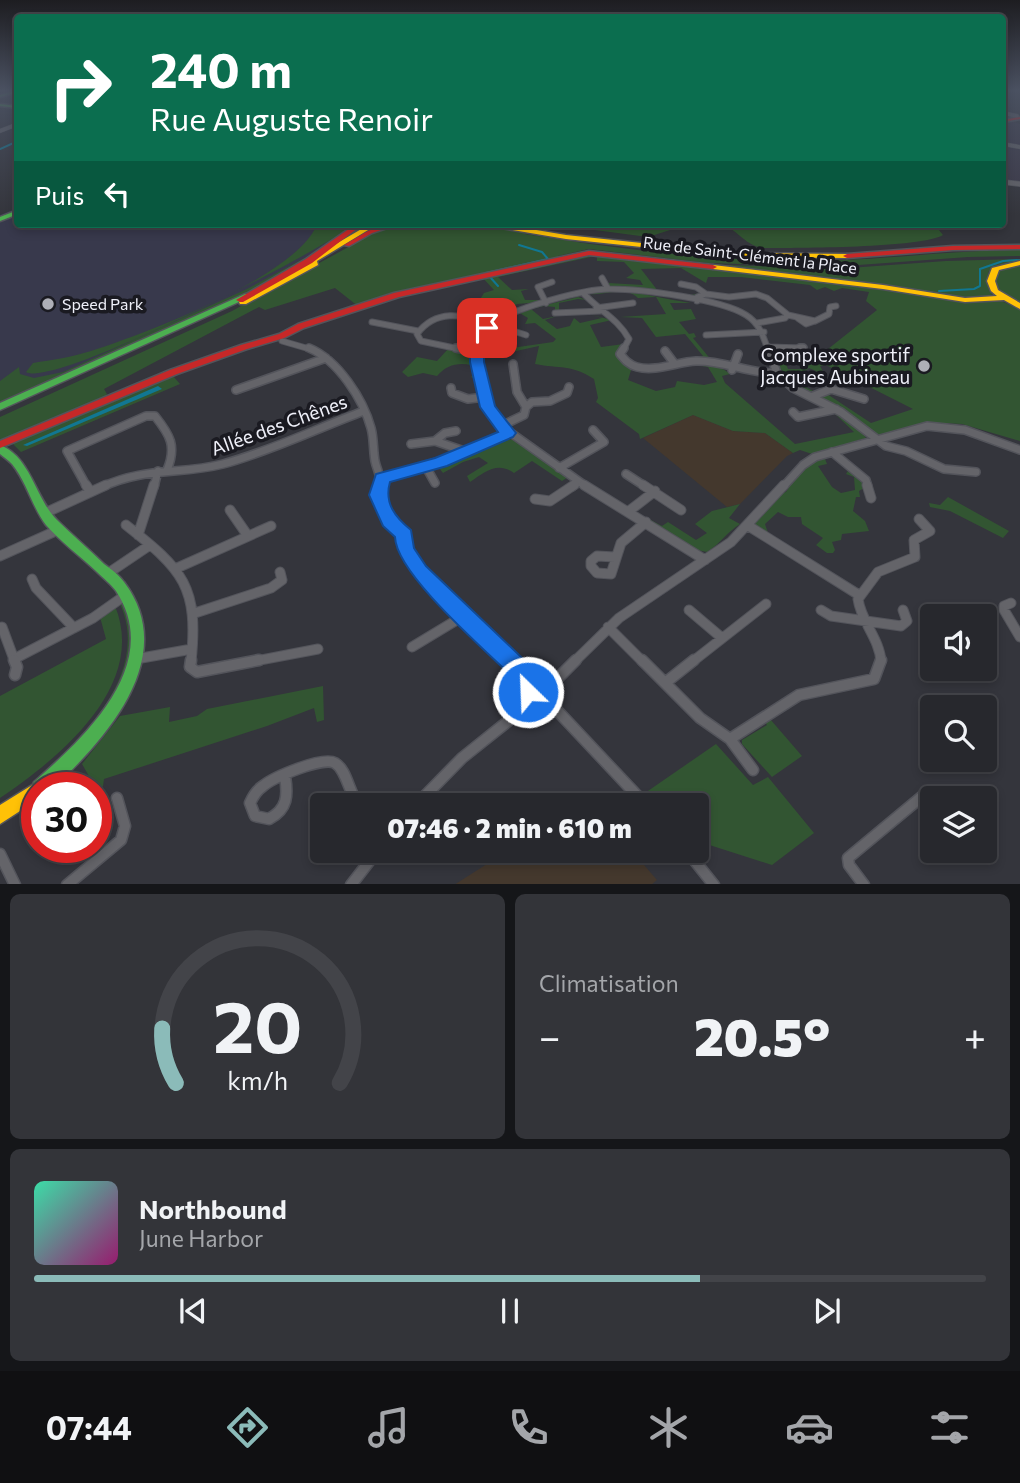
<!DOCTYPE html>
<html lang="fr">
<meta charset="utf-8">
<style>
body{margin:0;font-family:Commissioner,sans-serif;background:#333439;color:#f1f3f6;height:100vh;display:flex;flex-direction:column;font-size:26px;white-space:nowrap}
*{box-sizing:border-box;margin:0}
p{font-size:23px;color:#a4a6aa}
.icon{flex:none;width:38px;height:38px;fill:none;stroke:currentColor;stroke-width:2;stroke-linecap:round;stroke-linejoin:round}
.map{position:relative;height:884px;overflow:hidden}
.side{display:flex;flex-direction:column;gap:10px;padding:10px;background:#151619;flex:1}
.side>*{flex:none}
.hud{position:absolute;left:14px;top:14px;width:992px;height:214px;border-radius:7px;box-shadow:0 4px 10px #0003,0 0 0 2px #434449;background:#0b6e4f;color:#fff;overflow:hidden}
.fabs{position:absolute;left:920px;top:604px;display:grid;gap:14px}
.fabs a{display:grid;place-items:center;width:77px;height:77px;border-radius:7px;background:#27282d;box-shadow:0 4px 10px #0003,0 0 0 2px #434449;font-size:35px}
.speed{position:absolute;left:21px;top:772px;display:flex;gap:14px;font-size:35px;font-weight:700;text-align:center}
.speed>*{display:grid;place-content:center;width:91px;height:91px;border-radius:50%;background:#27282d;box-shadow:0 4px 10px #0003,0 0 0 2px #434449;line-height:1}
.speed .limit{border:10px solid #d22;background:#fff;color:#111}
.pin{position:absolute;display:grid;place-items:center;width:60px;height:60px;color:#fff;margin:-30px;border-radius:14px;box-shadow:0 4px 10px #0006}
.me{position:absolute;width:77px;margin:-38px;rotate:336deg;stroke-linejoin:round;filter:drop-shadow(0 0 5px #0008)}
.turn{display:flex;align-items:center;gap:24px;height:147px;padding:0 21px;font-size:32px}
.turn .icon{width:91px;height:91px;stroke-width:2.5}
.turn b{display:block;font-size:49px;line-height:60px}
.then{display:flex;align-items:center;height:66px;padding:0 21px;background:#0003;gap:14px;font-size:26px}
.big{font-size:52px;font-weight:800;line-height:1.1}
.side .widget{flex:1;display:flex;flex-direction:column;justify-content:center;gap:10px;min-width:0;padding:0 24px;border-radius:10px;background:#333439}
.side .dial{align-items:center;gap:0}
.dial svg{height:182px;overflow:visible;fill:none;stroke:#434449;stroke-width:7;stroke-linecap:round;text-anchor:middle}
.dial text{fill:#f1f3f6;stroke:none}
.song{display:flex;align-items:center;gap:21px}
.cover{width:84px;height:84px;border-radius:10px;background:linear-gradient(135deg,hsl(160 70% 55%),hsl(320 70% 35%))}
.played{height:7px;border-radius:4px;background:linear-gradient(90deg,#8bbbb9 70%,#434449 70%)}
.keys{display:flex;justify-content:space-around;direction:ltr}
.heat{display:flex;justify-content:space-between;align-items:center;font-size:38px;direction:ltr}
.side .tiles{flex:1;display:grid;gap:10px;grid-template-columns:1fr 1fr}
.widget:last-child{grid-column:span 2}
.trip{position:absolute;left:310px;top:793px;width:399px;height:70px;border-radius:7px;background:#27282d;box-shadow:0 4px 10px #0003,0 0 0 2px #434449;font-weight:800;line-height:70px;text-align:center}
.dock{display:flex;height:112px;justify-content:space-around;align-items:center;background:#101012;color:#a4a6aa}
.dock .icon{width:49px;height:49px}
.dock .active{color:#8bbbb9}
.dock b{font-size:32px;color:#f1f3f6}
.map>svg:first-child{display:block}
.built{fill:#38394c}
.industrial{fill:#3b3847}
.education{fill:#44382d}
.green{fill:#325532}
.water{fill:#117792}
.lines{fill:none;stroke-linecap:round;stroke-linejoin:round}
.stream{stroke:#117792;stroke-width:2}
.street-far5-casing{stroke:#53545b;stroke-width:4.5}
.street-far4-casing{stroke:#53545b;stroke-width:6}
.street-far3-casing{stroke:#53545b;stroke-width:7}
.street-far2-casing{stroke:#53545b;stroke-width:10}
.street-far1-casing{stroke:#53545b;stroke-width:11}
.street-casing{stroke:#53545b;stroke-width:13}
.fast-casing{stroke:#53545b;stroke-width:3}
.slow-casing{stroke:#53545b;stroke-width:3}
.jam-casing{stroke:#53545b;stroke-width:3}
.street-far5{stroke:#646469;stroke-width:3.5}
.street-far4{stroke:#646469;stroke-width:4.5}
.street-far3{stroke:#646469;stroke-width:5}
.street-far2{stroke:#646469;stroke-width:7}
.street-far1{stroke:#646469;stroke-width:9}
.street{stroke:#646469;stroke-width:10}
.fast{fill:#4caf50;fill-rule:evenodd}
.slow{fill:#ffc107;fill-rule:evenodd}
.jam{fill:#c62828;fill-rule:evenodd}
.route{fill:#1a73e8;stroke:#114b97;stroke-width:2}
.poi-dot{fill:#aeafb7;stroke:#1a1a21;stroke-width:2.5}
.labels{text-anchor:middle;stroke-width:7;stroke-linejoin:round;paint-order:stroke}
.far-street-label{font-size:16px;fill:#eff0f9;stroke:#1a1a21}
.far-poi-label{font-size:16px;fill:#eff0f9;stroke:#1a1a21;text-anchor:start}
.poi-label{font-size:19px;fill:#eff0f9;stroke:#1a1a21;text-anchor:end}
.street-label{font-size:19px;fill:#eff0f9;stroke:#1a1a21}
</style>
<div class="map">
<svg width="1020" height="885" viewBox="0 0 1020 885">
<rect width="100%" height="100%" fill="#34353c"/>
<path class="built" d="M17 208 18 224H354L335 242 256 289 0 404V215Z"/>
<path class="industrial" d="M1011 121 1020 124V182L1003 180V122Z"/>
<path class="education" d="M693 415 733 431 765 433 793 453 787 456 740 504 727 507 643 438Z
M509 850 632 851 657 880 651 885H454Z"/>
<path class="green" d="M317 224H526L525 234C618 249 713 261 807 261 878 261 949 250 1020 250V256L968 257 831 267 708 263 589 249 558 256 562 259 599 255 907 293 965 303 1001 301 1020 309V441L962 424 944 423 875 435 818 399 824 392 871 423 913 409 826 365 820 366 825 375 809 368 796 379V382L813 391C793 399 777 364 773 350L780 349 788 369H800L807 362 805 357 818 351 823 353 877 310 866 301 869 292 842 288 834 291 825 287 817 290 810 285 741 277H708L706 283 681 268 641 269 658 291 687 296 700 293 695 297 610 288 608 283 643 285 640 280 626 278 634 273 624 262 597 261V257H591L498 277 512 290 529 289 521 291 525 300H540L541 302 517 304 496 319 486 320 497 308 477 304 484 293 494 290 481 276 359 307 335 288 265 310 259 307 104 389 107 394 105 397 0 441V417L232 311 372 234 352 226C317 253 55 389 26 372L33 363C52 360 72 357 91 351 144 334 298 276 317 224Z
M549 224H689L648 237Z
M723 224H934L943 235C922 248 795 248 765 248 748 248 737 230 723 224Z
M336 241 255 289 200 315 0 403V381L19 367 20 374 34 378 63 372 247 289Z
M1020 259V262L997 265 989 271 986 281 993 297 973 299 704 264 835 269 946 261Z
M1020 265V304L1001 292 994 279 1000 270Z
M609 290C638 291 663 299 691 303H670L674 310 691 309 696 319 679 322 689 334 694 333 696 337 693 338 712 361 732 366 684 360 703 356 685 334 656 337 642 318 620 317 666 314 656 297 638 298C624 285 606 296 590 294Z
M578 297 587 300 578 299 559 303V311H555V307L544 306 531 309 543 319 557 316 545 320 557 329 570 326 574 318 580 323 602 318 591 315 612 320 590 325 601 347 624 344 617 356 625 364 632 367 628 380 656 391 675 387 677 381 704 385 717 382 708 367 690 364C704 364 719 364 730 374L722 376 725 383 795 444 854 432 834 413 861 431 866 438 812 454 800 450 793 453 765 433 733 431 693 415 640 439 639 434 596 402 598 398 594 379C571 364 560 369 535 364L539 346 483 358 493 409 489 404C485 379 472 349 491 328L499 329 490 331 483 352 553 342 556 339 535 323 525 324 528 318 518 312Z
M448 349 473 355 482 396H478L475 379 471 377 474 374 471 365C458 362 446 365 437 376L423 373 408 377 402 372 417 357 437 361Z
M173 376 180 384 21 452 12 443Z
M505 438 513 440 568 477 562 481 532 461 514 473C497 461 485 472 470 482L467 476 488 463 479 457 463 462 443 473 439 468 433 471 432 469Z
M821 459H825L827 464 818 466 832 487 841 493 855 490 854 477 846 474 848 471 864 480V488L859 491 860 497H856L853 511 865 521 869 531 842 534 841 540 832 542 835 550 833 553H827L816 545 823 538 802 524 801 517H788L778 512 765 524 769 536 752 527 782 493 786 492C795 478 806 466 821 459Z
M948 497 1009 531 1003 538 950 511 930 507 929 503 940 505Z
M740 504 729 518 740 524C727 532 720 544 707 552L697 550 636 512 662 526 668 522 696 540 707 533 695 524 712 511Z
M126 603C153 673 93 726 51 773L47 769C91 731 149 667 120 604Z
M115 606C148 686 58 759 0 798V696L106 639 100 617Z
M323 686 324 720 317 722 314 708 267 726 104 779 103 786 98 792 82 764 120 716 170 707 169 722 197 716 207 709Z
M770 719 802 756 772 777 742 744V740L767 725 765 722Z
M716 744 753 785 768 777 814 833 772 865 697 841 696 805H657L645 793Z"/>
<path class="water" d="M158 386 162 389 27 446 23 445Z"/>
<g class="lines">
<path class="stream" d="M0 149 18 141
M486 273 548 259 542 252 519 245
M490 277 498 286
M901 288 934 293
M939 291 974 289 980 286V269L1003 261 1020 260"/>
<g class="street-far5-casing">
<path id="street-far5" d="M1003 113 1017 116
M0 131 18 124
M1003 144 1020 147"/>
</g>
<g class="street-far4-casing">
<path id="street-far4" d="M1003 182 1020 184"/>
</g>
<g class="street-far3-casing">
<path id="street-far3" d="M602 278 608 289
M681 284 696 287 706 294
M584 294C600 311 618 319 629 339L623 350
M697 301V297L706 294 729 297 756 294 767 298 788 315 785 318 757 323
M546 303 538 287 552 282
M596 308 633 303
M555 313 600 311
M788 315 815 321 806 324 796 317
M815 321 829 314 830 307 836 306
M372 322 418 331
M491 324 526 335
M706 335 764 332
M282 341 313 350
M507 345 509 330
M769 347 803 348
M464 350 421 341 417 334C437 307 465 316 493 323
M477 350C480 340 484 329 493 323 515 308 583 289 610 289 641 289 721 299 746 315 759 323 763 335 768 350"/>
</g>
<g class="street-far2-casing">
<path id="street-far2" d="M309 348C338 360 363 399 371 428 374 439 373 450 375 461 377 471 382 476 380 487
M456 348 476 352
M477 348 486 403 501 426 587 487
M624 348 620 354C625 360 629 365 637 367 656 372 677 362 696 361 723 360 749 374 777 373
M768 348 777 373 793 388 841 412 886 446 906 451 944 469 976 472
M800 348H803
M665 351 674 363
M732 370 738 354
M451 388 452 393 468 399 485 397
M236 390 326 358
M811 397 831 389 864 399
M526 407 532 402 550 401 567 393 569 387
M793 412 798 417 836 409
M501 426 524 415 526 407 517 392 513 364
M435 441 467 452
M411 444 435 441 445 433 456 431
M832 452 866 480 868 487
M426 467 435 483
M559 468 604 442 593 430
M626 474 646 487
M382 478 457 456 508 433
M87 487 67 451 146 416H155C170 435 177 446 167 470
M102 487C144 467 180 475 223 464 271 451 318 428 364 411
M154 487 158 471
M572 487 579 482
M783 487 803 465 815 457 927 426 965 430 1020 450"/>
</g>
<g class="street-far1-casing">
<path id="street-far1" d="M86 485 90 491
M381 485 383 510 405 535V549L423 576 511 662
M584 485 705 560
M643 485 681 510
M867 485 871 498
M535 499 550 501 574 485
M230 510 248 536
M629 511 655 491
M45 513 106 485
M126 525C183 570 199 586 191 662
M747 525 859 595
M138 535 154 485
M0 556 58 530
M615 557 597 556 591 561V566L597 573 611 574 621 543 646 522
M177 568 271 526
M107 574 150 545
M32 579 36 588 74 628
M1011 603 1004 606V610L1020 637
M689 610 722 638
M821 610 831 616 901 626 907 621 903 610
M195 613 271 588 282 580 280 572
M2 627 15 662
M608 627 643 662
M412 647 465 615
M14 659 93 618 127 594
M136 659 192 649
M250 662 318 649
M574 662 619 618 731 542 784 485
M692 662 766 604
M881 662C880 639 861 622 858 599L878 572 915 557 914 540 930 531 919 519"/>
</g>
<g class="street-casing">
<path id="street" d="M14 660 17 667 15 675
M191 660 190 667 197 672 259 660
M510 660 532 682
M642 660 700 718 730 739 753 770
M528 692a14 14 0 1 1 28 0a14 14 0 1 1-28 0Z
M553 683 576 660
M665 683 694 660
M551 704 646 805
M730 739 799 695 874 679 881 660
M285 776C288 795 288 809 269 819L255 816 250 803C253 796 257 790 263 786 274 777 323 756 335 763 347 770 349 794 359 805
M416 805 462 758 532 702
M686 850 714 885
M0 854 15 885
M67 885 121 840 125 826 117 798
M351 885 378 850
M864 885 849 865 848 858 925 794"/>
</g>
<g class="fast-casing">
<path id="fast" d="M13 91 18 92 0 97V95Z
M0 104 18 106V108L0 106Z
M18 210V214L0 221V217Z
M245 294H251L252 296 0 410V403Z
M0 445C31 457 35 498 57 520 72 535 89 549 104 564 111 569 119 575 124 582 180 656 107 738 53 788H37V795L34 794 32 788 34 782C85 737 164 664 116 591 111 584 103 578 97 572 81 557 60 541 46 525 32 507 27 482 12 464 9 461 4 457 0 454Z"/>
</g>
<g class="slow-casing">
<path id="slow" d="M370 224H378L317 261 318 265 246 304H240L239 302 305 265V262Z
M486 224H501L566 235 736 253 847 254 851 256 847 258 736 257 566 239 489 226Z
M1020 261V265L999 270 995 281 998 290 1020 303V309L1004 300 965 302 883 289 713 269 709 267 713 265 883 285 965 298 997 296 991 291 987 281 992 268Z
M37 782 43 784 44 788H37V800L0 824V805Z"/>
</g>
<g class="jam-casing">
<path id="jam" d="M1020 117V119L1003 122V120Z
M356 224H363L312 263 243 302H240L236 300 306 259Z
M389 224H399L372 233 349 246 344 245 368 231Z
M1020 245V249L953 250 847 258 843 256 847 254 953 246Z
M589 251 713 265 717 267 713 269 589 255 399 297 304 328 284 338 247 349 177 374 0 448V441L170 370 241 345 279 334 298 324 394 293Z"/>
</g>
<use href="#street-far5" class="street-far5"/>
<use href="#street-far4" class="street-far4"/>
<use href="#street-far3" class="street-far3"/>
<use href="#street-far2" class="street-far2"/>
<use href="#street-far1" class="street-far1"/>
<use href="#street" class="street"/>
<use href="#fast" class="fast"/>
<use href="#slow" class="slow"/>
<use href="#jam" class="jam"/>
</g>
<linearGradient id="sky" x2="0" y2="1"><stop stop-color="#1d1d21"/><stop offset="0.42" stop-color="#4a5161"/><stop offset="1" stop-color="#4a5161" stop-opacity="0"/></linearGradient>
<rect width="1020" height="215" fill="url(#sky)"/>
<path class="route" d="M487 325 493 328 484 345V362L495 406 516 433 513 437 447 466 390 482C384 503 395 517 411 530L414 548 426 566 540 675 544 682 536 699 528 702 520 699 516 692 520 684C491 655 396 575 395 537L383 526 369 495 376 474 435 458 498 432 480 407 470 362V345L482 326Z"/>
<g class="poi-dot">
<circle cx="48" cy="304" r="7"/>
<circle cx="924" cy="366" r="7"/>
</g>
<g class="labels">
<g class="far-street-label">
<text transform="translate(750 255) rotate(7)" y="6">Rue de Saint-Clément la Place</text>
</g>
<g class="far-poi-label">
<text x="62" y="310">Speed Park</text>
</g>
<g class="poi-label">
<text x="910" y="362">Complexe sportif<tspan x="910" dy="22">Jacques Aubineau</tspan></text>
</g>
<g class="street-label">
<text transform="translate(279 425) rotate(-20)" y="7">Allée des Chênes</text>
</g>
</g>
</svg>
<div class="fabs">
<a><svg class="icon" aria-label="sound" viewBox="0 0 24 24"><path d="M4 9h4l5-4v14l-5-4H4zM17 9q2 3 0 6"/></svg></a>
<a><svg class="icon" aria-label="search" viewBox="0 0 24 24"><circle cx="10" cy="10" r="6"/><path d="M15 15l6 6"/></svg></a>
<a><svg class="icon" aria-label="layers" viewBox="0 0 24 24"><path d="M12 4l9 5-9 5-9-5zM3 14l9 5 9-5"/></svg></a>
</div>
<div class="speed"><div class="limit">30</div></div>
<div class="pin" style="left:487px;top:328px;background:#d93025"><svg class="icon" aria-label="arrive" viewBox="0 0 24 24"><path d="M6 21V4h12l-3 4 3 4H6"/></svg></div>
<svg class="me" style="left:528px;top:692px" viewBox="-20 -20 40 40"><circle r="17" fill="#1a73e8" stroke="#fff" stroke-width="3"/><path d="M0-11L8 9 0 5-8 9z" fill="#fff"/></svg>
<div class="trip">07:46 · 2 min · 610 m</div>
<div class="hud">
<div class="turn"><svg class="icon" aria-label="right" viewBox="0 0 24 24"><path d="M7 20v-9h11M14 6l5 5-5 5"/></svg><div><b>240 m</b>Rue Auguste Renoir</div></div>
<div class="then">Puis<svg class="icon" aria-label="left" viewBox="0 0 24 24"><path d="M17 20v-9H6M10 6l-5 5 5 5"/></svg></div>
</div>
</div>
<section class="side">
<div class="tiles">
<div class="widget dial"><svg viewBox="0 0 100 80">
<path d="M14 69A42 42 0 1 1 86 69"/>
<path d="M14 69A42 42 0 0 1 8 45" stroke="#8bbbb9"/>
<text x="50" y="56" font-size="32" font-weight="700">20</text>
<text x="50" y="72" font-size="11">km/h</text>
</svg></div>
<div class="widget"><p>Climatisation</p>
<div class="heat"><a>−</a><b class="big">20.5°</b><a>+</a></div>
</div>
<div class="widget">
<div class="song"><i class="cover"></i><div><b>Northbound</b><p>June Harbor</p></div></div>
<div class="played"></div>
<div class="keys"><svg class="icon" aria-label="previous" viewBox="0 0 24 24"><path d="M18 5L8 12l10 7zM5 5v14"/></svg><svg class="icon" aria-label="pause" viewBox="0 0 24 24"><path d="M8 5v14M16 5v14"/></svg><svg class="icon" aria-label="next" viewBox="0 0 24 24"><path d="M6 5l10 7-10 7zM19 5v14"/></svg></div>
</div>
</div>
</section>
<nav class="dock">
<b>07:44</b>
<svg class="icon active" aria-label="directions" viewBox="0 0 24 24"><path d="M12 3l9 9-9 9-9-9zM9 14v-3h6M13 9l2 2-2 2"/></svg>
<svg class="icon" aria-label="music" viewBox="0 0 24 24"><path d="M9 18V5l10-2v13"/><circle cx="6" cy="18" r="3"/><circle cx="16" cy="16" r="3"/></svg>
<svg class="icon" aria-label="phone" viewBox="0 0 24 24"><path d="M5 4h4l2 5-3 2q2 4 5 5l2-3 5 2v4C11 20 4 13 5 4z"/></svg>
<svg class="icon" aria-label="climate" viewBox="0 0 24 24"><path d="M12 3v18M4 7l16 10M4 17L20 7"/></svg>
<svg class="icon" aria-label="car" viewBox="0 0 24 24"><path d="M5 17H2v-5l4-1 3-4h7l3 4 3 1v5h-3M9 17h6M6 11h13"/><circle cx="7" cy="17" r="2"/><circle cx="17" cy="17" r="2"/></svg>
<svg class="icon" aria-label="filters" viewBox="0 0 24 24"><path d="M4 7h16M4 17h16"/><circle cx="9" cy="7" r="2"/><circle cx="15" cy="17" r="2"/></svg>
</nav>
